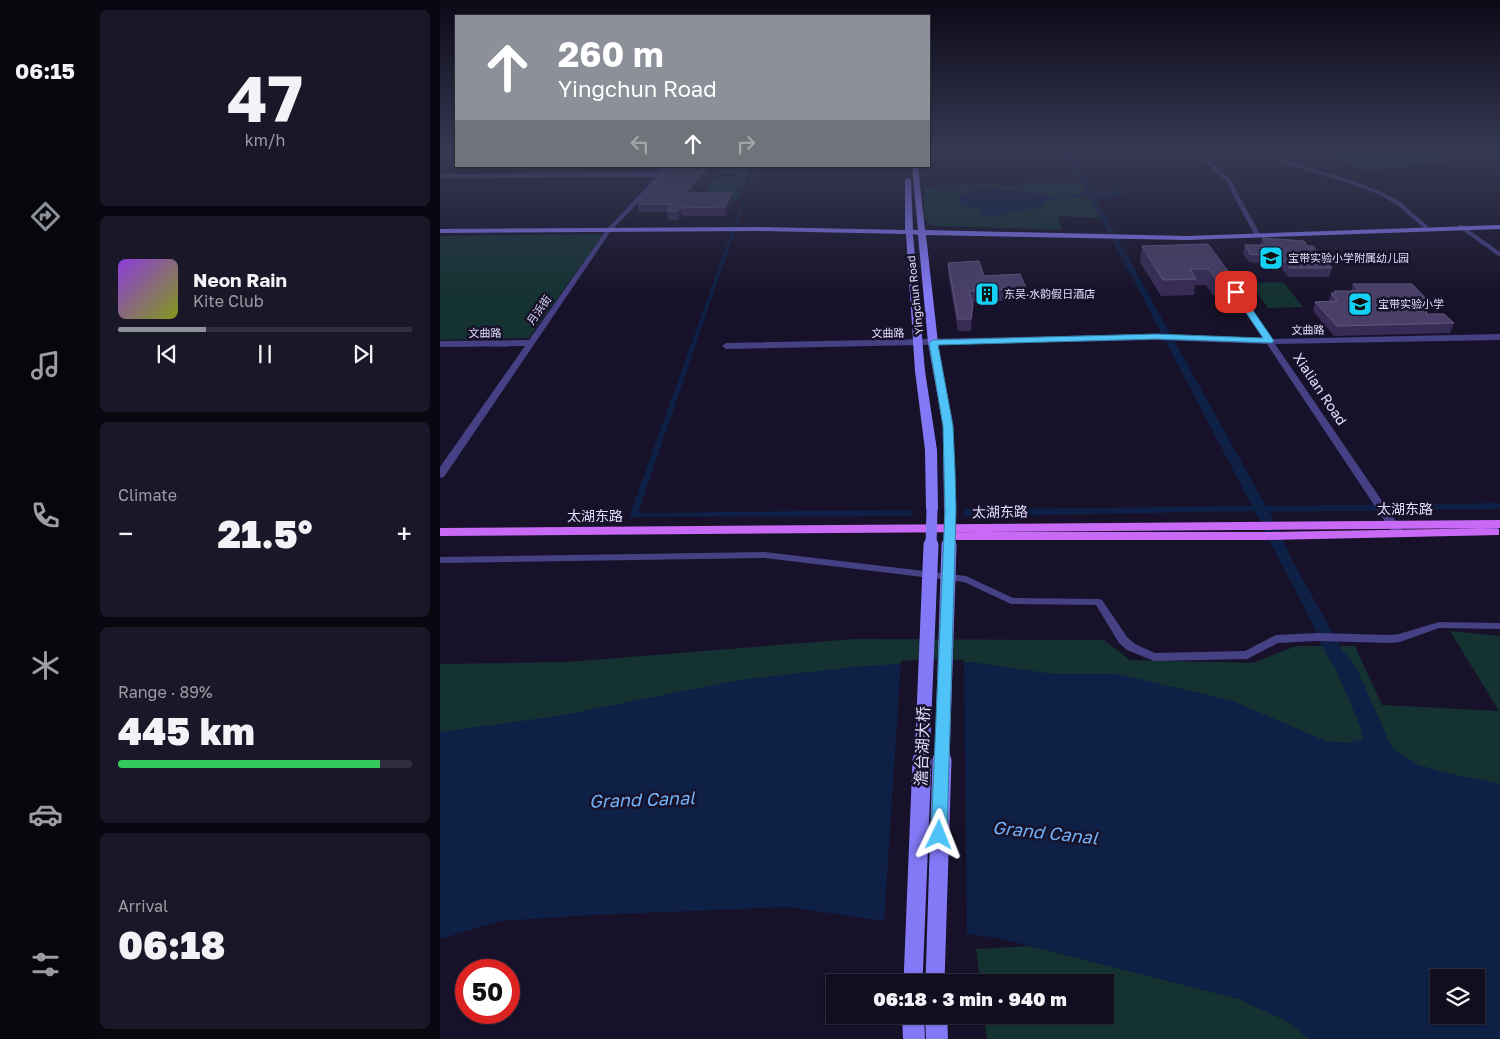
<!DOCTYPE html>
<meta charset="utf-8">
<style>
body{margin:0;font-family:"Golos Text","Noto Sans SC",sans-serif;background:#1a1728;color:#f1f3f6;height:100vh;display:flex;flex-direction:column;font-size:19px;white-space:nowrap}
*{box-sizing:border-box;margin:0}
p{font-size:16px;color:#9c9ca4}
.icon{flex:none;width:28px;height:28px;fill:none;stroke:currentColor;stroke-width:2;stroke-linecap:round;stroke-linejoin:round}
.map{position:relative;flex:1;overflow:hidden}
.drawer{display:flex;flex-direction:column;gap:10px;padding:10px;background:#090811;width:350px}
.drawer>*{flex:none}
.hud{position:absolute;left:15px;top:15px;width:475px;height:152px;border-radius:0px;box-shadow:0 1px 4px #0004,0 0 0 1px #302e3d;background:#8c9099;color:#fff;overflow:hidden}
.buttons{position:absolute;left:990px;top:969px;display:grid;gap:10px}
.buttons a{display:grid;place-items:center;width:55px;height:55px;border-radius:0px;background:#110e1f;box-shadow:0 1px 4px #0004,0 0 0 1px #302e3d;font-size:25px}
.speed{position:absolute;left:15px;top:959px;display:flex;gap:10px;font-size:25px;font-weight:700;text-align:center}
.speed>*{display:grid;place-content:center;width:65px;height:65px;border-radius:50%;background:#110e1f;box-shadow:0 1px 4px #0004,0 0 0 1px #302e3d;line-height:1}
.speed .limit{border:8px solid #d22;background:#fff;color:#111}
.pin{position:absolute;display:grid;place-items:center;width:42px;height:42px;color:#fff;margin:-21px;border-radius:10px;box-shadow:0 2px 8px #0006}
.me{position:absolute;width:55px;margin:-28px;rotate:2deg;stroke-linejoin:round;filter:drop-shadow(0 0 4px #0008)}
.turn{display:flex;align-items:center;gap:18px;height:105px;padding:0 20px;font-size:22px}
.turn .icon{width:65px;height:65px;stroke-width:2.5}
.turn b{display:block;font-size:35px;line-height:42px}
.lanes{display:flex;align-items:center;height:48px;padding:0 20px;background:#0003;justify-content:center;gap:25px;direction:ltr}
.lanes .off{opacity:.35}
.big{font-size:38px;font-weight:800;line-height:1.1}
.drawer .tile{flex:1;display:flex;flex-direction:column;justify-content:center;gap:8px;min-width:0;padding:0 18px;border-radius:8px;background:#1a1728}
.drawer .dial{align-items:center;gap:0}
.dial b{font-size:65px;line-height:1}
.song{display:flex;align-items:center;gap:15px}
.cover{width:60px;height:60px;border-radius:8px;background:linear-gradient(135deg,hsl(270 70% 55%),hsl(70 70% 35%))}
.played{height:5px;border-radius:2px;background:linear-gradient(90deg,#8c9099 30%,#302e3d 30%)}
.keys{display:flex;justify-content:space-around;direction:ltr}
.heat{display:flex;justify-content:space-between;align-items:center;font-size:28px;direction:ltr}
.charge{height:8px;border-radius:4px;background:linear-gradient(90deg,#34c759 89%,#302e3d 0)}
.trip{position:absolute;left:386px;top:974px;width:288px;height:50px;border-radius:0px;background:#110e1f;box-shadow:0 1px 4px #0004,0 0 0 1px #302e3d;font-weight:800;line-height:50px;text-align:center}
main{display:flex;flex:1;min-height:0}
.tab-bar{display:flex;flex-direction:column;width:90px;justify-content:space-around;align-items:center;background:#07060c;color:#9c9ca4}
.tab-bar .icon{width:35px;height:35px}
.tab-bar .on{color:#8c9099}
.tab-bar b{font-size:22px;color:#f1f3f6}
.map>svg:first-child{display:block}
.green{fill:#153233;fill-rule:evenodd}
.water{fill:#0e2046;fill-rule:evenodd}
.pier{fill:#171229}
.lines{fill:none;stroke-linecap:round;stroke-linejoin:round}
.minor{fill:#464085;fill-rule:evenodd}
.tertiary{fill:#464085;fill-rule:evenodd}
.secondary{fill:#8379f7;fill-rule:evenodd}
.primary{fill:#c96af7;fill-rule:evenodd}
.secondary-bridge-far2{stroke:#8379f7;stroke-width:11}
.secondary-bridge-far1{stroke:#8379f7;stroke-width:15}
.secondary-bridge{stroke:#8379f7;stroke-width:19}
.wall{fill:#372c56}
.shaded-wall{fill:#221a3c}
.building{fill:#493f68;stroke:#61587f}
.route{fill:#4fc3f7;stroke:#337fa1}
.labels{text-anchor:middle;stroke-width:5;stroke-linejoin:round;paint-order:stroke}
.far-poi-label{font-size:11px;fill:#e2dcfd;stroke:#171229;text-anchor:start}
.far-street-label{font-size:11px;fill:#e2dcfd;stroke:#171229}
.street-label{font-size:14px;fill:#e2dcfd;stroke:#171229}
.near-street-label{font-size:16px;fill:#e2dcfd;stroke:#171229}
.near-water-label{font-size:18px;font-style:italic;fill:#70b1f7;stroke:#171229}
</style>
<main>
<nav class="tab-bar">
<b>06:15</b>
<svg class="icon on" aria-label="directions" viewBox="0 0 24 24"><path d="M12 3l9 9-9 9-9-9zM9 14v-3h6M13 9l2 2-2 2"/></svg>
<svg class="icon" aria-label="music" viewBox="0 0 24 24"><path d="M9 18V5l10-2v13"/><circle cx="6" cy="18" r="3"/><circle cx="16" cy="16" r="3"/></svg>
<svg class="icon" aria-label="phone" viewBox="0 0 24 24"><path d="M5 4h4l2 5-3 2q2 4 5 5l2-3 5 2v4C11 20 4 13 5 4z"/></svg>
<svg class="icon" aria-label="climate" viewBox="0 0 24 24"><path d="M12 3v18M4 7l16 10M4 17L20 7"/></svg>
<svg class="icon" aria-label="car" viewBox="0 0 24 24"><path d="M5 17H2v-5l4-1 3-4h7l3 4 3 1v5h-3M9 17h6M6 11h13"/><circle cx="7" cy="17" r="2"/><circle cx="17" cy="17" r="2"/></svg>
<svg class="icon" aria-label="filters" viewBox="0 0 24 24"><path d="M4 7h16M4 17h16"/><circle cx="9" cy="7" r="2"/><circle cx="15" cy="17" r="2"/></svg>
</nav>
<section class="drawer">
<div class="tile dial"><b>47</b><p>km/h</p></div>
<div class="tile">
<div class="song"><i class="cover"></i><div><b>Neon Rain</b><p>Kite Club</p></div></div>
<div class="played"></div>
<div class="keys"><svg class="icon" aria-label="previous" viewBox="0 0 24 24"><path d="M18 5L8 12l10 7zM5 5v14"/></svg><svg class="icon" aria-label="pause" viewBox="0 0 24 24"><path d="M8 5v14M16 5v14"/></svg><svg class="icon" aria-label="next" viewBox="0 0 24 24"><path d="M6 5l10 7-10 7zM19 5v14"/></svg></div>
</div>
<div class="tile"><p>Climate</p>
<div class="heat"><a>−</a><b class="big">21.5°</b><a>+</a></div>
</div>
<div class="tile"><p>Range · 89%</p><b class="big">445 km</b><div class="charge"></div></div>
<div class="tile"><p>Arrival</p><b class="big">06:18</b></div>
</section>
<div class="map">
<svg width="1060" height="1039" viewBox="0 0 1060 1039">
<rect width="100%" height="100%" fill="#171229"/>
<path class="green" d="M887 151H987L1007 162 964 166 967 168 919 170Z
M282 168H306L305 171 310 169 299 199H279L265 195 273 179 304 174H279Z
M594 182H642L661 218 618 216 622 230 496 226 488 224 484 217V187L525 184 576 185Z
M159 234 163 235 89 338 0 340V236Z
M843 282 863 307 828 308 810 283Z
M1010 631 1060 636V1039H884L650 728 0 766V664L127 662 414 639 664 640 690 660 813 663 856 646H915L942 705 1059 711ZM999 978H1036V1015H999Z
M591 946 799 999 849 1022 869 1039H547L544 1015H665V982H540L536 949Z"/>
<path class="water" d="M624 151H629L651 190C664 193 678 185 691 193L675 196 671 198H655L826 506 1060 503V509L830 512 853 562 903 651 915 665 952 748 977 764 1002 772 1060 784V1039H869L849 1022 799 999 591 946 556 938 349 907 153 915 60 921 0 939V732L118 716 300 680 412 667 484 662H531L613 674H678L793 701 886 741 907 743 923 739 920 726 894 665C883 653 879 636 871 621 853 585 833 549 815 511L544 516 189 517 314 169 300 166H317L199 510 200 513 812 506 651 199C640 195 618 197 606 201L605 205 598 208 571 211 559 217 538 215 544 212 542 209 517 205 522 201 518 198 519 196 538 190 556 189 618 196 644 193 645 189ZM999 978H1036V1015H999Z"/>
<path class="pier" d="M471 509H523V518H471Z
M484 659 524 660 527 936 444 923 461 661Z"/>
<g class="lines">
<path class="minor" d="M815 151H820L850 162 913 181 944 193 960 202 989 227 984 228 956 204 940 195 909 183 846 164Z
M762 155 764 157 489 160V158Z
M325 552 526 576 573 598 659 599 662 600 687 637 695 644 715 653 805 651 836 635 877 633 950 635 959 634 999 622 1060 623V629L999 628 960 642 950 643 877 641 838 643 807 659 714 661 687 650 679 643 656 605 571 604 524 582 325 558 0 563V557Z"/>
<path class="tertiary" d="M753 151H758L790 179 821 236 820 237 815 236 786 181Z
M224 166H230L215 185 171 231 4 477 0 478V467L85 346 0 347V341L89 340 167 229 216 177 0 178V174L218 173Z
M1018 225H1022L1060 252V257L1018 227Z
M782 273H788L832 339 1060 334V340L835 344 964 533 962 535H954L827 344 716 340 286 349 282 346 286 343 716 334 823 338 781 275Z"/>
<path class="secondary" d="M472 166H478L485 230 747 236 1060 225V229L747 240 486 235 498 343 513 426 516 510 510 514 504 510 503 426 488 343 478 235 473 234 485 371 497 450 498 509 492 513 486 509 485 450 475 371 466 234 317 231 0 233V229L317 227 465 230V180L468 178 471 180 473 230H478Z
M462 1015H484L485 1039H463Z
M485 1015H507L508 1039H486Z"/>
<path class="primary" d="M1060 520V528L0 536V528Z
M1055 528 1059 529V535L826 540H510L504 536 510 532H826Z"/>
<path class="secondary-bridge-far2" d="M491 546 492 509
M509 546 510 510"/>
<path class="secondary-bridge-far1" d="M482 761 491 545
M502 761 509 545"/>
<path class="secondary-bridge" d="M473 982 482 760
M495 982 502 760"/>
</g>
<path class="wall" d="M267 176 254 193 294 201 286 216H242L239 220H228L227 212H199L198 204Z
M822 238 868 246 892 268 889 277H848L839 265 809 262 803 253 805 245H820Z
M768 244 793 278 790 295H773L766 285H755L754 295 721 296 700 262 702 246Z
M508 263 544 276 586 288 585 300 533 302V316L531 331H518L508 274Z
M913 284 986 314 1014 323 1010 333 894 336 873 311 875 302 889 301 891 293H894V291H911Z"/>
<path class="shaded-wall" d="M266 168 267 176 248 201 246 193Z
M292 193 294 201 286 216 285 207Z
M240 208 242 216 239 220 238 211Z
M533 304V316L531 331V319Z"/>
<path class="building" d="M228 168H266L246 193H292L285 207 240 208 238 211H227L233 204H198Z
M822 238 864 241 868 246H873L892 268H850L840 257 810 254 805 245H827Z
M768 244 793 278 776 279 769 269H750L756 279 723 280 702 246Z
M539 261 544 276 580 274 586 288 529 291 533 304 531 319H518L508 263Z
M913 284H972L990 303 986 314H1004L1014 323 897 326 875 302 897 301 891 293H896L894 291H919Z"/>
<linearGradient id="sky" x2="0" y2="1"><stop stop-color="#0d0a17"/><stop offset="0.51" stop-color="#363954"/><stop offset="1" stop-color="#363954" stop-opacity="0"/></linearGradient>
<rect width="1060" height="296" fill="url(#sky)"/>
<path class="route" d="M794 290H799L834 341 832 343 716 339 498 345 513 426 515 470 516 510 507 835 505 840 499 842 493 840 491 835 505 510 503 426 489 343 493 340 716 334 823 338 792 292Z"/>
<defs>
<g id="school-square" transform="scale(1.25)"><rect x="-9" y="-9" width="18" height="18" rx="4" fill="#14d0f2" stroke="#171229"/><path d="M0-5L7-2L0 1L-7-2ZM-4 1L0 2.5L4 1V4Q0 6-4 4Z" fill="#111"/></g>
<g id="building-square" transform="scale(1.25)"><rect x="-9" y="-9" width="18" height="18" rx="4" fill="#14d0f2" stroke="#171229"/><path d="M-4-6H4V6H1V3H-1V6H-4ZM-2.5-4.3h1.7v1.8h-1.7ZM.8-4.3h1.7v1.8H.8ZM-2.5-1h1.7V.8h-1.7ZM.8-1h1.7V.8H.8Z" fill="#111"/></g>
</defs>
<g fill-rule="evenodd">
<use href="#school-square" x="831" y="258"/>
<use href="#building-square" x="547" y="294"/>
<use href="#school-square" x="920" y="304"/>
</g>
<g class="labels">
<g class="far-poi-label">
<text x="848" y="262">宝带实验小学附属幼儿园</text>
<text x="564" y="298">东吴·水韵假日酒店</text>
<text x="938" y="308">宝带实验小学</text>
</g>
<g class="far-street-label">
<text transform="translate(475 295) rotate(-96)" y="4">Yingchun Road</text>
<text transform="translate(99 310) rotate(-55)" y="4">月浜街</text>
<text transform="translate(868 330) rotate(-1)" y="4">文曲路</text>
<text transform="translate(45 333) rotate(-1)" y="4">文曲路</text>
<text transform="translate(448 333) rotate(-1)" y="4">文曲路</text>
</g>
<g class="street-label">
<text transform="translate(880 389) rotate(56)" y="5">Xialian Road</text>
<text x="965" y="514">太湖东路</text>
<text transform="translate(560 512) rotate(-1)" y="5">太湖东路</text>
<text x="155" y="521">太湖东路</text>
</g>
<g class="near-street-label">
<text transform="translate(482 746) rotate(-88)" y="6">澹台湖大桥</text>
</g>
<g class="near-water-label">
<text transform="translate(202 800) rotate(-2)" y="6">Grand Canal</text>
<text transform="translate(605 833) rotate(6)" y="6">Grand Canal</text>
</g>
</g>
</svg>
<div class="buttons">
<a><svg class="icon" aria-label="layers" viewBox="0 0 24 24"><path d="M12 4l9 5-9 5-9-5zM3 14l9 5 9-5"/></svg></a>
</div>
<div class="speed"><div class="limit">50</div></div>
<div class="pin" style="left:796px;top:292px;background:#d93025"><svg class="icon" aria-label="arrive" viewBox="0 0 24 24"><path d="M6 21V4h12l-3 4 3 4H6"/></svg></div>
<svg class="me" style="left:499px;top:835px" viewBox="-20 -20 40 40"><path d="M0-17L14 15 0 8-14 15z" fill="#4fc3f7" stroke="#fff" stroke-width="4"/></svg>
<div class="trip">06:18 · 3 min · 940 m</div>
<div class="hud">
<div class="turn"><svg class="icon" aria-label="ahead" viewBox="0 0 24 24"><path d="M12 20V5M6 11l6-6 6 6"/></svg><div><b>260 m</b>Yingchun Road</div></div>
<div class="lanes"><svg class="icon off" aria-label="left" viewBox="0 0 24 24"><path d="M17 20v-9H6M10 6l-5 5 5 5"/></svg><svg class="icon" aria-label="ahead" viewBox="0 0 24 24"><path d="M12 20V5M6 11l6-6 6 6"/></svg><svg class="icon off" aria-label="right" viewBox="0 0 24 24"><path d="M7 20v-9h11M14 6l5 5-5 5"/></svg></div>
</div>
</div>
</main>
